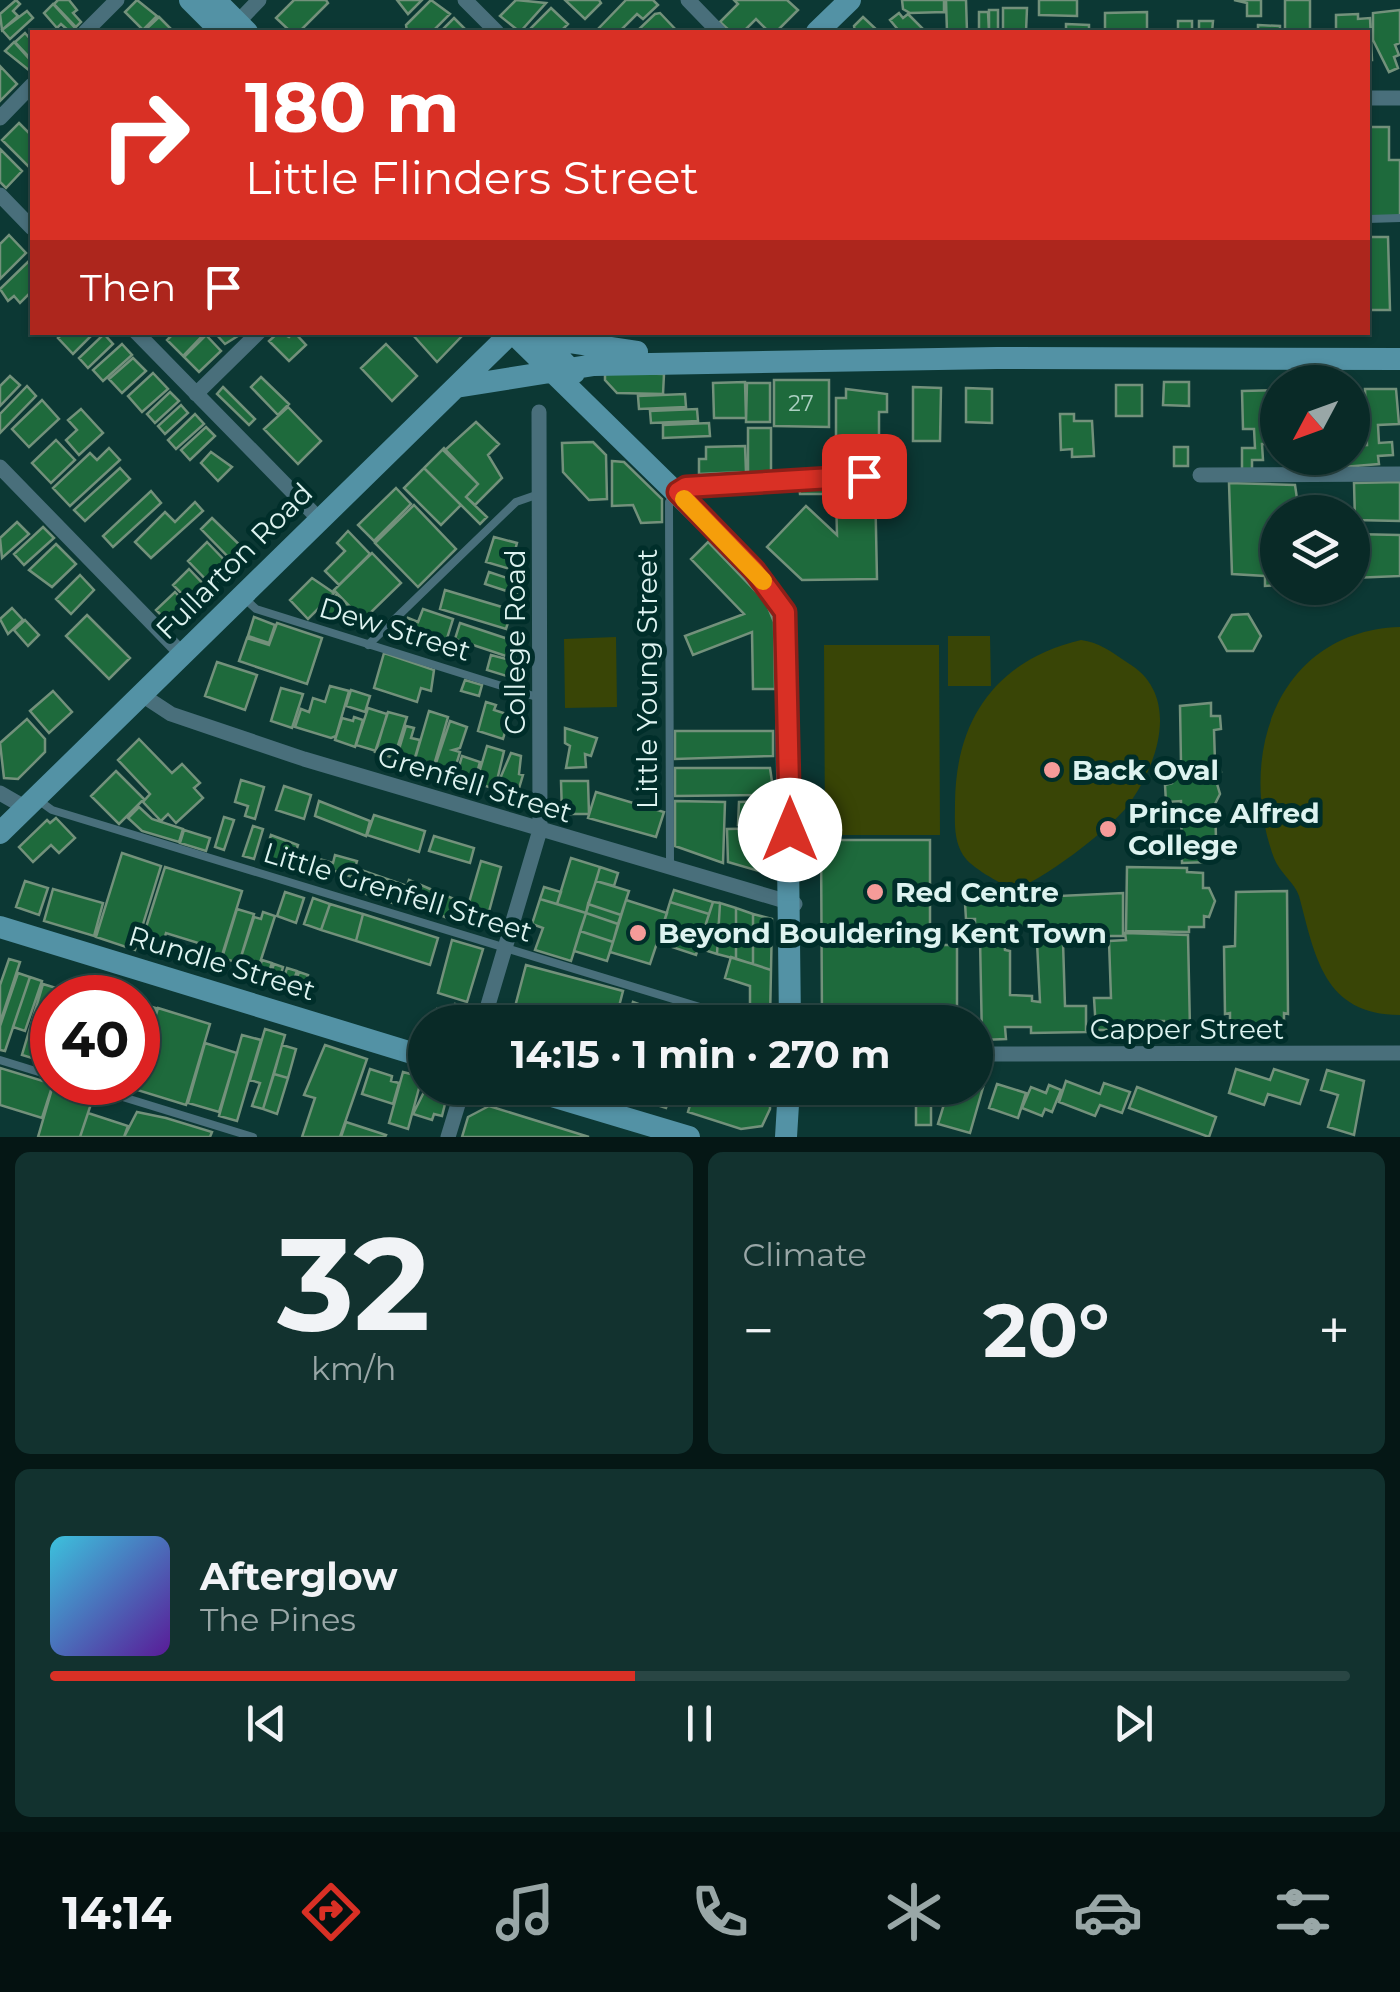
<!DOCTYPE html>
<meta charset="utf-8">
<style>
body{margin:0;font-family:Montserrat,sans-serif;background:#12322f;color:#f1f3f6;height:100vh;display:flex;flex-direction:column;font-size:38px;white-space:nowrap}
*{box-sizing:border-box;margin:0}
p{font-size:32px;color:#99a7a7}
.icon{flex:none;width:55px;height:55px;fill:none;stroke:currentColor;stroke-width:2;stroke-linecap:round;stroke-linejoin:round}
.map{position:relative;height:1137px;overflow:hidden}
.details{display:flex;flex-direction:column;gap:15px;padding:15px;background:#051715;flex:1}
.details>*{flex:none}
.banner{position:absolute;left:30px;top:30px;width:1340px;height:305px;border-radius:0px;box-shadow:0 2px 8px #0004,0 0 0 2px #294644;background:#d93025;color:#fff;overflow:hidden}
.needle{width:65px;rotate:229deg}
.tools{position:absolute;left:1260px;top:365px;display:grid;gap:20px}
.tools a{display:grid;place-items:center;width:110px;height:110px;border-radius:50%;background:#092a27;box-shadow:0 2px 8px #0004,0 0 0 2px #294644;font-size:50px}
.speed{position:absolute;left:30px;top:975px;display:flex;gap:20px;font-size:50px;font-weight:700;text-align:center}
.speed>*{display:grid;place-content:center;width:130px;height:130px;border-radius:50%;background:#092a27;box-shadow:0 2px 8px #0004,0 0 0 2px #294644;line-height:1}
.speed .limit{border:15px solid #d22;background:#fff;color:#111}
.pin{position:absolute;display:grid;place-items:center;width:85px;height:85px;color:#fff;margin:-42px;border-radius:20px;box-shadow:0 5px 15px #0006}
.me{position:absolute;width:110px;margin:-55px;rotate:0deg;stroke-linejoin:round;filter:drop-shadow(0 0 8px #0008)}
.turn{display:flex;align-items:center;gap:35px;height:210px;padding:0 50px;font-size:45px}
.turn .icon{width:130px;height:130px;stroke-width:2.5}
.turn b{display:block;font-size:70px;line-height:85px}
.then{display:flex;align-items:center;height:95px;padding:0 50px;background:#0003;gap:20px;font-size:38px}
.big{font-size:75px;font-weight:700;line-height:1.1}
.details .tile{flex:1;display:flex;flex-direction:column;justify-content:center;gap:15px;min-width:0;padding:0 35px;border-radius:15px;background:#12322f}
.details .dial{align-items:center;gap:0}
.dial b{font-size:130px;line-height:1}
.song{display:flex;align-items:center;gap:30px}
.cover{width:120px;height:120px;border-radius:15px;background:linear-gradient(135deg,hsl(190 70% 55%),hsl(270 70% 35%))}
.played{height:10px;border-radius:5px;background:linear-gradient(90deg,#d93025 45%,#294644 45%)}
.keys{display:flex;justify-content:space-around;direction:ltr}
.heat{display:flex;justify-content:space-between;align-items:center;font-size:55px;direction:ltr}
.details .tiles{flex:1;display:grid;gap:15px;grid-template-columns:1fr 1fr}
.tile:last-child{grid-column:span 2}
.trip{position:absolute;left:408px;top:1005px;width:585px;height:100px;border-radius:50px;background:#092a27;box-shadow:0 2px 8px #0004,0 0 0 2px #294644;font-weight:700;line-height:100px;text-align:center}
.tabs{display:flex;height:160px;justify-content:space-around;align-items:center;background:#041110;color:#99a7a7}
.tabs .icon{width:70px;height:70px}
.tabs .on{color:#d93025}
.tabs b{font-size:45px;color:#f1f3f6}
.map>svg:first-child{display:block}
.green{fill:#394506}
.building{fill:#1e6a3c;stroke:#73917b;stroke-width:2.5}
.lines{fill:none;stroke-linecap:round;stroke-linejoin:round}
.lane{stroke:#496f7b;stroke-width:8}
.street{stroke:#496f7b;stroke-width:15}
.secondary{stroke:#5392a5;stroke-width:22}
.route-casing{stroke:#8d1f18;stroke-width:25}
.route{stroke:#d93025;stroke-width:18}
.slow{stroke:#f59e0b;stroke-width:18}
.poi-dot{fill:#f59b99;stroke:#002e2a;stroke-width:4}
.labels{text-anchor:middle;stroke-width:10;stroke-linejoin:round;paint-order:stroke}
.number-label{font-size:22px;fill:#add1c3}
.street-label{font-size:28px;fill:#ddf3f0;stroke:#002e2a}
.poi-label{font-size:28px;font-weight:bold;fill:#ddf3f0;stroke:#002e2a;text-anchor:start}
</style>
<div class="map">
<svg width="1400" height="1137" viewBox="0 0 1400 1137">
<rect width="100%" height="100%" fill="#0c3834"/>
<path class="green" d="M1400 627V1015C1323 1015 1315 955 1299 896 1295 883 1279 872 1274 858 1236 755 1278 631 1400 627Z
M948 636H990L991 686H948Z
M616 637 617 707 565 708 564 639Z
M1081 640C1099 642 1113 653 1128 663 1180 694 1160 761 1129 804 1112 828 1041 882 1013 890 998 881 972 869 963 855 953 839 955 820 955 802 956 718 997 660 1081 640Z
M824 645H939L940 835H825Z"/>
<path class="building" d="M16 0 20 4 13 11 18 16 2 30 0 14Z
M58 0H69L77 10 73 13 81 22 76 27 54 4Z
M137 0 157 16 143 30 125 12Z
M294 0H326L328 3 299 32H291L276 18Z
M397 0H422L408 14Z
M431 0 450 14 432 32H407L406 25Z
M516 0 546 3 520 32 500 16Z
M565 0H599L601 3 585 19Z
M626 0H653L658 5 643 19 637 14 619 32H603L599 28Z
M734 0H787L798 10 776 32H769L756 19 743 32H731L720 22 738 4Z
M902 0H944V12L910 13 903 9Z
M946 0H966L967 32H947Z
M1039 0H1077V16L1039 15Z
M1234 0H1261V16H1247V3Z
M1285 0H1310V32H1285Z
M53 4 75 28 70 32 61 24 57 28 44 13Z
M551 8 568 24 560 32H527Z
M1003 8H1027L1026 32H1003Z
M989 10H998V32H989Z
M1400 10V43L1395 45 1399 55 1394 57 1398 68 1389 72 1373 40V13Z
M27 11 33 18 10 39 2 30Z
M979 12H988L989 32H979Z
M1147 12V32H1105V13Z
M660 13 678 32H636L655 14Z
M899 13 903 18 908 14 926 32H900L890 20Z
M1358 14V19L1370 18 1372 60H1368V32H1336V15Z
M159 17 174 32H143Z
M863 17 879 32H855L854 26Z
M454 18 468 32H440Z
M1178 21H1192V32H1178Z
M1199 21H1213L1212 32H1199Z
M1066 24 1089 25V32H1066Z
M1258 25 1280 26V32H1258Z
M25 33 32 41V60L15 42Z
M14 42 32 62 30 71 5 51Z
M0 66 17 84 0 101Z
M19 123 32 136V162L28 166 2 140Z
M1368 127H1389V160H1400V217H1368Z
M0 149 22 171 6 188 0 182Z
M9 235 26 253 0 279V244Z
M1368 237H1388L1390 310H1368Z
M32 258V291L20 303 14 296 8 301 0 289Z
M64 332H95L73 354 58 338Z
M175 332H203L204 334 183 356 167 340Z
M279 332 289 337 294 332 306 345 289 361 269 341Z
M457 332 461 337 437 362 412 334Z
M215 333 240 332 241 334 225 344Z
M104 334 113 344 88 368 79 358Z
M206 335 221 351 199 372 184 357Z
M122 344 132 355 103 381 93 370Z
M386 344 417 376 392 401 361 368Z
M133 358 146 371 122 393 109 379Z
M605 372 664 374 663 394 617 393 605 380Z
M153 373 168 389 142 412 128 396Z
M10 376 20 385 0 406V386Z
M261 377 289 404 278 415 251 387Z
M774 380H829V427L774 426Z
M745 382 746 418H714L713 383Z
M1164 382H1189V406L1163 405Z
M747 383H770V422H746Z
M1116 385H1142V416H1116Z
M27 386 36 396 0 433V414Z
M223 387 255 419 249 425 217 394Z
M913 387 941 388 940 441H913Z
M966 388 992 389V423L966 422Z
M846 389 887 394V412H879V440L887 441V457H836V398H846Z
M1365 389H1396L1399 424 1378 425 1379 443 1392 442 1393 455 1378 456 1379 464 1331 468 1330 458H1352V446L1367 445Z
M1278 390V444H1262L1263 460H1252V472L1242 473V448H1255L1254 429H1243L1242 391Z
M170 392 179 401 155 423 147 414Z
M685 394 686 407 639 409 638 396Z
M42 400 59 419 29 447 12 429Z
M181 405 188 413 165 434 158 426Z
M288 407 321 441 298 464 264 429Z
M81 409 103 433 79 455 66 440 77 430 68 420Z
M697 409 698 421 651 423 650 411Z
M195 414 204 424 176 449 168 440Z
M1060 414H1074V421H1092L1094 456 1072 457V449L1061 450Z
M476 422 499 444 488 455 502 478 475 505 466 497 478 484 444 451Z
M709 423 710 436 663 438V425Z
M206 427 215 436 190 460 181 450Z
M748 428H771V473L748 472Z
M56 440 75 460 51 483 32 463Z
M593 442 606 455 607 499 589 500 563 472 562 443Z
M745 446 746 472 699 474V459H706V447Z
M1174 447H1188V466H1174Z
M109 448 120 460 70 506 53 488 90 453 97 460Z
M444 448 478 484 466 497 487 517 480 524 424 468Z
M211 452 232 467 218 481 201 463Z
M612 461 624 462 662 499V522L641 523 633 505 612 506Z
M120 468 130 479 85 521 74 510Z
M424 468 461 505 441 525 404 488Z
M875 482 877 579 802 580 767 547 806 506 837 535 836 494H800L799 483Z
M1400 482V521L1355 520 1354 483Z
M1229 483 1295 485 1299 512H1278V585L1265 586V576L1232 574Z
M396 488 411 504 374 541 358 525Z
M151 491 161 503 113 547 103 536Z
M195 502 203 511 151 558 135 542 165 512 175 522Z
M414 505 456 549 418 587 375 543Z
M212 518 250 555 238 567 201 529Z
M17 522 29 534 2 558 0 538Z
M43 527 54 538 24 565 14 554Z
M348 531 370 554 339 585 325 571 345 551 337 543Z
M1352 534 1400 535V576L1352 578Z
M494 537 517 543 510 569 486 562Z
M207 542 232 568 213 587 188 561Z
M708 542 766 602 774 622 775 689H753L752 632 693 655 685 636 744 614 691 559Z
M56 544 76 564 52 587 29 570Z
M372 553 401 583 363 620 334 590Z
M189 569 209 590 193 605 173 585Z
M489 572 522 583 519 595 485 584Z
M80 575 94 590 71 614 56 599Z
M312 578 334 593 308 619 290 600Z
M445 590 512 610 506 629 440 609Z
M175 592 188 606 173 627 156 610Z
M337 594 362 619 358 623 320 611Z
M12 608 23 620 8 634 0 619Z
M423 609 453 619 444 648 403 634 408 618 418 622Z
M1248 614 1261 636 1253 651H1227L1219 637 1232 615Z
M87 615 130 658 109 679 66 636Z
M254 617 275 625 269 643 248 636Z
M25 620 39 635 28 646 14 630Z
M277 623 322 638 307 684 239 661 247 638 269 645Z
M460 623 520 643 515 659 455 639Z
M384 653 434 670 431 691 421 688 417 702 374 688Z
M491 655 514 661 510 677 487 670Z
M217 662 257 675 245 710 205 696Z
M465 680 482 685 479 696 461 691Z
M330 686 349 691 336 736 331 738 295 727 301 709 309 712 313 698 325 702Z
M281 688 303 694 292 728 271 721Z
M351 690 370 696 365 712 346 706Z
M53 691 72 712 49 733 30 711Z
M486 702 496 705 494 710 510 715 503 739 478 731Z
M1211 703V716H1220L1221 729 1214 730 1215 762H1219L1221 772 1215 777 1220 794 1215 804 1216 839H1220V850H1210V862L1182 863 1181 801 1166 802 1165 785 1172 783 1171 763H1181L1180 706Z
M368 708 387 714 376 751 356 745Z
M429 711 448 717 434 765 415 759Z
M388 712 407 717 394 758 375 752Z
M354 717 363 720 355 747 335 740 342 718 353 721Z
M27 719 45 739V752L18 779 4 778 0 743Z
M450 721 467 727 460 748 453 750 460 752 453 775 434 769Z
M406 726 414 728 411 738 420 740 414 761 397 756Z
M565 728 597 738 591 756 585 754 586 767 566 768 570 746 565 743Z
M675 731H773V756L675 759Z
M139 739 172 773 182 764 200 783 194 788 203 798 176 823 168 814 161 821 143 802 150 794 118 760Z
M487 746 504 751 495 789 476 783Z
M511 753 521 756 519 774 523 775 517 795 496 788Z
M462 756 480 762 474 783 456 777Z
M675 768H770L774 795 675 796Z
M116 771 144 799 119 824 91 796Z
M241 780 264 787 255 819 245 816 248 806 235 802Z
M561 781H588L589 814H562Z
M284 786 311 795 304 819 276 810Z
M596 792 664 812 656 837 588 818Z
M319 801 370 821 366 836 315 816Z
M675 801 725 802 723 863 675 846Z
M771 801V825H738L739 802Z
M139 807 152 819 183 829 179 842 142 831 128 818Z
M374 815 425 831 419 852 367 835Z
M224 817 234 820 224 850 215 847Z
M56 818 75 838 59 853 51 845 33 862 19 847 47 820 50 823Z
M253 826 263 829 254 859 243 856Z
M776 828V876L728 862 727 829Z
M184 830 210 838 206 851 180 843Z
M271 835 298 845 290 869 263 860Z
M434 836 474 848 470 863 429 851Z
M821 840H930V945H957V1022H822Z
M122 853 161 866 135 950 96 937Z
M305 855 333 863 335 855 357 861 352 877 332 870 329 880 300 871Z
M571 858 600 867 586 913 557 904Z
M481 861 501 867 487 919 466 913Z
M165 867 242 891 218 968 209 965 212 956 203 953 205 945 166 933 162 946 142 940Z
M600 867 618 873 614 886 596 881Z
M1127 867 1187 868V872L1203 873V888H1209L1215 901 1209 917 1204 916V927H1189V932L1126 931Z
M361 870 407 886 409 880 461 902 454 921 409 901 407 908 354 890Z
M25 881 48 888 39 915 16 907Z
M596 881 629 891 621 915 588 904Z
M544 887 561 892 557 904 540 899Z
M53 889 103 903 94 936 44 921Z
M674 890 713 902 709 914 670 902Z
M1287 891 1288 1014 1284 1013V1028H1230V1013L1225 1014 1224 947 1235 946 1236 892Z
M285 892 304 898 296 923 277 916Z
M1123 893V936H1066L1041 932 1040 926 975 930V919H966L965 903 975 900Z
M313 898 330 904 321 930 304 924Z
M540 899 586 913 571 961 535 950 543 928 532 924Z
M626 900 667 913 650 964 610 952Z
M670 902 709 914 703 934 664 922Z
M713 902 720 903 717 954 698 948Z
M720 903 736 908V959L717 954Z
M330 904 363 914 356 941 321 930Z
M588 904 621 915 618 924 586 913Z
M736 908 753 914V964L736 959Z
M237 909 254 914 239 963 222 958Z
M263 912 275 916 258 969 239 963 254 917 261 919Z
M586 913 618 924 613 942 580 931Z
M363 914 438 938 430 965 356 941Z
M753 914 772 919 771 970 753 964Z
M664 922 703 934 696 955 657 942Z
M580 931 613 942 607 961 574 951Z
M1125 933 1188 935 1190 1029 1165 1030 1164 1021H1145V1030H1096L1094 998H1111L1109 941 1126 940Z
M1004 937 1005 950 1010 951V995L1032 996V1001L1040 1002 1037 942H1063L1065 1006H1086V1032L1031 1033V1027H1005L1006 1039 982 1040 980 938Z
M452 940 483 949 467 1002 438 993Z
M731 957 771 970 770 1020 750 1013V986L725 978Z
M9 959 20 962 0 1023V985Z
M262 960 272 963 265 983 256 980Z
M274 964 283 967 277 987 267 984Z
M526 965 623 991 615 1022H511Z
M287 968 297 971 290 991 281 988Z
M299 972 308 975 302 995 292 992Z
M18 973 30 977 5 1051 0 1050V1026Z
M30 977 42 981 25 1031 13 1027Z
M43 984 82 996 52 998V1064L22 1055Z
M86 985 124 997V998H83Z
M633 1002 655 1010 651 1022H627Z
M138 1003 156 1008 138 1069Z
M455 1004 467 1008 463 1022H433L437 1009 451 1014Z
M158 1008 210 1024 186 1105 134 1089Z
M265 1029 285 1035 263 1109 252 1106 260 1083 250 1080Z
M242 1035 261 1040 237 1121 219 1116Z
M205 1043 237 1053 219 1112 188 1103Z
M282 1045 296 1049 288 1078 274 1074Z
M325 1045 367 1059 340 1137H302L315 1098 304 1095Z
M0 1068 53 1084 42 1118 0 1105Z
M370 1069 392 1076 391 1081 399 1083 393 1104 362 1094Z
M1236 1069 1270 1080 1274 1069 1308 1080 1300 1104 1268 1094 1264 1105 1229 1093Z
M1327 1070 1364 1081 1354 1135 1328 1127 1338 1095 1321 1090Z
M403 1072 422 1077 408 1129 389 1123Z
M975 1073 986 1077 970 1133 938 1124 949 1088H975Z
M274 1074 288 1078 277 1114 263 1109Z
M1066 1081 1100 1094 1104 1083 1130 1092 1122 1113 1100 1105 1095 1116 1059 1102Z
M54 1082 94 1095 80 1137H38Z
M997 1084 1026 1093 1018 1118 989 1108Z
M1049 1085 1061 1090 1052 1112 1045 1109 1042 1116 1022 1108 1031 1087 1046 1093Z
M1137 1087 1216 1117 1209 1137 1129 1108Z
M426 1088H449L442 1116 434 1114 432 1120 413 1114Z
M649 1088H673L666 1108 644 1101Z
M695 1088H770V1109L762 1126 741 1129 688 1112Z
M920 1088H935V1098H920Z
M916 1103H931V1125H916Z
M489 1106 589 1137H462L468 1117Z
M137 1112 166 1118 212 1132 210 1137H124Z
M88 1113 128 1126 124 1137H80Z
M346 1122 386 1135 385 1137H341Z"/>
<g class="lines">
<path class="lane" d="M1368 219 1400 218
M243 597 256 609 540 698
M368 645 516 502 539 494
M38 800 52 810 749 1022
M670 865 669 502 686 487 864 476
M0 1060 52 1076
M74 1082 253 1137"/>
<path class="street" d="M465 0 497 32
M688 0 719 32
M234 26 259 0
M85 32 117 0
M1368 98H1400
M0 118 32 85
M0 195 32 228
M136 332 319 519
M196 394 259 332
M0 467 182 654
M1200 475 1400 474
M142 695 171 714 304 759 795 904
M0 793 26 808
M483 1022 540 830 539 412
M975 1054 1400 1053
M448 1137 463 1088"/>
<path class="secondary" d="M190 0 222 32
M215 0 247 32
M817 32 850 0
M512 332 755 570 785 612 790 1022
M534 332 574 373
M548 332 570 342 637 352
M456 387 594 365 997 358 1400 359
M0 833 512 332
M0 927 425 1057
M525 1088 689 1137
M786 1137 789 1088"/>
</g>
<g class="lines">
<g class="route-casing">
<path id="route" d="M790 830 785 612 754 570 678 492 686 487 864 476"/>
</g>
<use href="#route" class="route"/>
<path class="slow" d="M684 499 763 581"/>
</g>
<g class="poi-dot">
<circle cx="1052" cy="770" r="10"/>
<circle cx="1108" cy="829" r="10"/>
<circle cx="875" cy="892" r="10"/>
<circle cx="638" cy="933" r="10"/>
</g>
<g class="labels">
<g class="number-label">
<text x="801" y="411">27</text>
</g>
<g class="street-label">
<text transform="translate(234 561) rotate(-45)" y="10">Fullarton Road</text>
<text transform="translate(395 629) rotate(17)" y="10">Dew Street</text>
<text transform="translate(515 642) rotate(-90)" y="10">College Road</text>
<text transform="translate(647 679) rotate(-90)" y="10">Little Young Street</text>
<text transform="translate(475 784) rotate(17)" y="10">Grenfell Street</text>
<text transform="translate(398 892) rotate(17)" y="10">Little Grenfell Street</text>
<text transform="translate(222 963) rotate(17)" y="10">Rundle Street</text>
<text x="1187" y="1039">Capper Street</text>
</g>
<g class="poi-label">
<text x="1072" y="780">Back Oval</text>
<text x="1128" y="823">Prince Alfred<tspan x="1128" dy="32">College</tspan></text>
<text x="895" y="902">Red Centre</text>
<text x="658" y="943">Beyond Bouldering Kent Town</text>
</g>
</g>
</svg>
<div class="tools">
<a><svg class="needle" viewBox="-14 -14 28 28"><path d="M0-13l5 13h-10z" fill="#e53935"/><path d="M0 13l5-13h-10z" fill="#99a7a7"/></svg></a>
<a><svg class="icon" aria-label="layers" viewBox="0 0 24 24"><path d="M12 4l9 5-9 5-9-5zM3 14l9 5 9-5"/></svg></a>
</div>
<div class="speed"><div class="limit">40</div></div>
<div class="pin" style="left:864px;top:476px;background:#d93025"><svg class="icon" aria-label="arrive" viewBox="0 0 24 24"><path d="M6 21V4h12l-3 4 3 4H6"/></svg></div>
<svg class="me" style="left:790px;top:830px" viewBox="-20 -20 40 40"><circle r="19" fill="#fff"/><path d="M0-13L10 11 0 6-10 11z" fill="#d93025"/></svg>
<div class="trip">14:15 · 1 min · 270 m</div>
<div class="banner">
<div class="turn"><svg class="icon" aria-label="right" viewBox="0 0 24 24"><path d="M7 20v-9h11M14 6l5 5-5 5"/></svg><div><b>180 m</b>Little Flinders Street</div></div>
<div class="then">Then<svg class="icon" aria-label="arrive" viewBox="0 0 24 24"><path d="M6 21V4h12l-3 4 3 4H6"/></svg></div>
</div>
</div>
<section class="details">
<div class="tiles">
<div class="tile dial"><b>32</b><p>km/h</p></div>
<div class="tile"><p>Climate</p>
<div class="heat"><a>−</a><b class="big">20°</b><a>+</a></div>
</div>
<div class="tile">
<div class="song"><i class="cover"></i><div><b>Afterglow</b><p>The Pines</p></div></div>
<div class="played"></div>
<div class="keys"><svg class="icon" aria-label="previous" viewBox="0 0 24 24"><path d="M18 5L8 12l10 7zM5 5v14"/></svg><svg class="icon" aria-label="pause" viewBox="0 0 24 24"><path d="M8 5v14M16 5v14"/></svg><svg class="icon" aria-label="next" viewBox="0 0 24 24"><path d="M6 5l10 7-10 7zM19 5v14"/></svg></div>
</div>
</div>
</section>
<nav class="tabs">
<b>14:14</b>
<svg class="icon on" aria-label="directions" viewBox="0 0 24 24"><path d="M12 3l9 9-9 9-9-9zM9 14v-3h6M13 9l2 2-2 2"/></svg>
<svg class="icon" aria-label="music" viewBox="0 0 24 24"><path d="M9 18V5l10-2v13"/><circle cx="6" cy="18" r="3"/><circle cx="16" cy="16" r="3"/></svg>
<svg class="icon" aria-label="phone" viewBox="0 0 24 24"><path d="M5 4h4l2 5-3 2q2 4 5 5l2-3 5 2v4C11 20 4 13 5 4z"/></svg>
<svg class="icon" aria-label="climate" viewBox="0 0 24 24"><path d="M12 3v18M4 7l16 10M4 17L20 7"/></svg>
<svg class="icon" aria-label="car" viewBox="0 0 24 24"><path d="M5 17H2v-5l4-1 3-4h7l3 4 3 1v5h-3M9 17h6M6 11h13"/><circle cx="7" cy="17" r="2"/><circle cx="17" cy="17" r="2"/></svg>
<svg class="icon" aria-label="filters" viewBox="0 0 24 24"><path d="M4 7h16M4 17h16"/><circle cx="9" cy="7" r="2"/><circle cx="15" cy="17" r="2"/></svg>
</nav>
